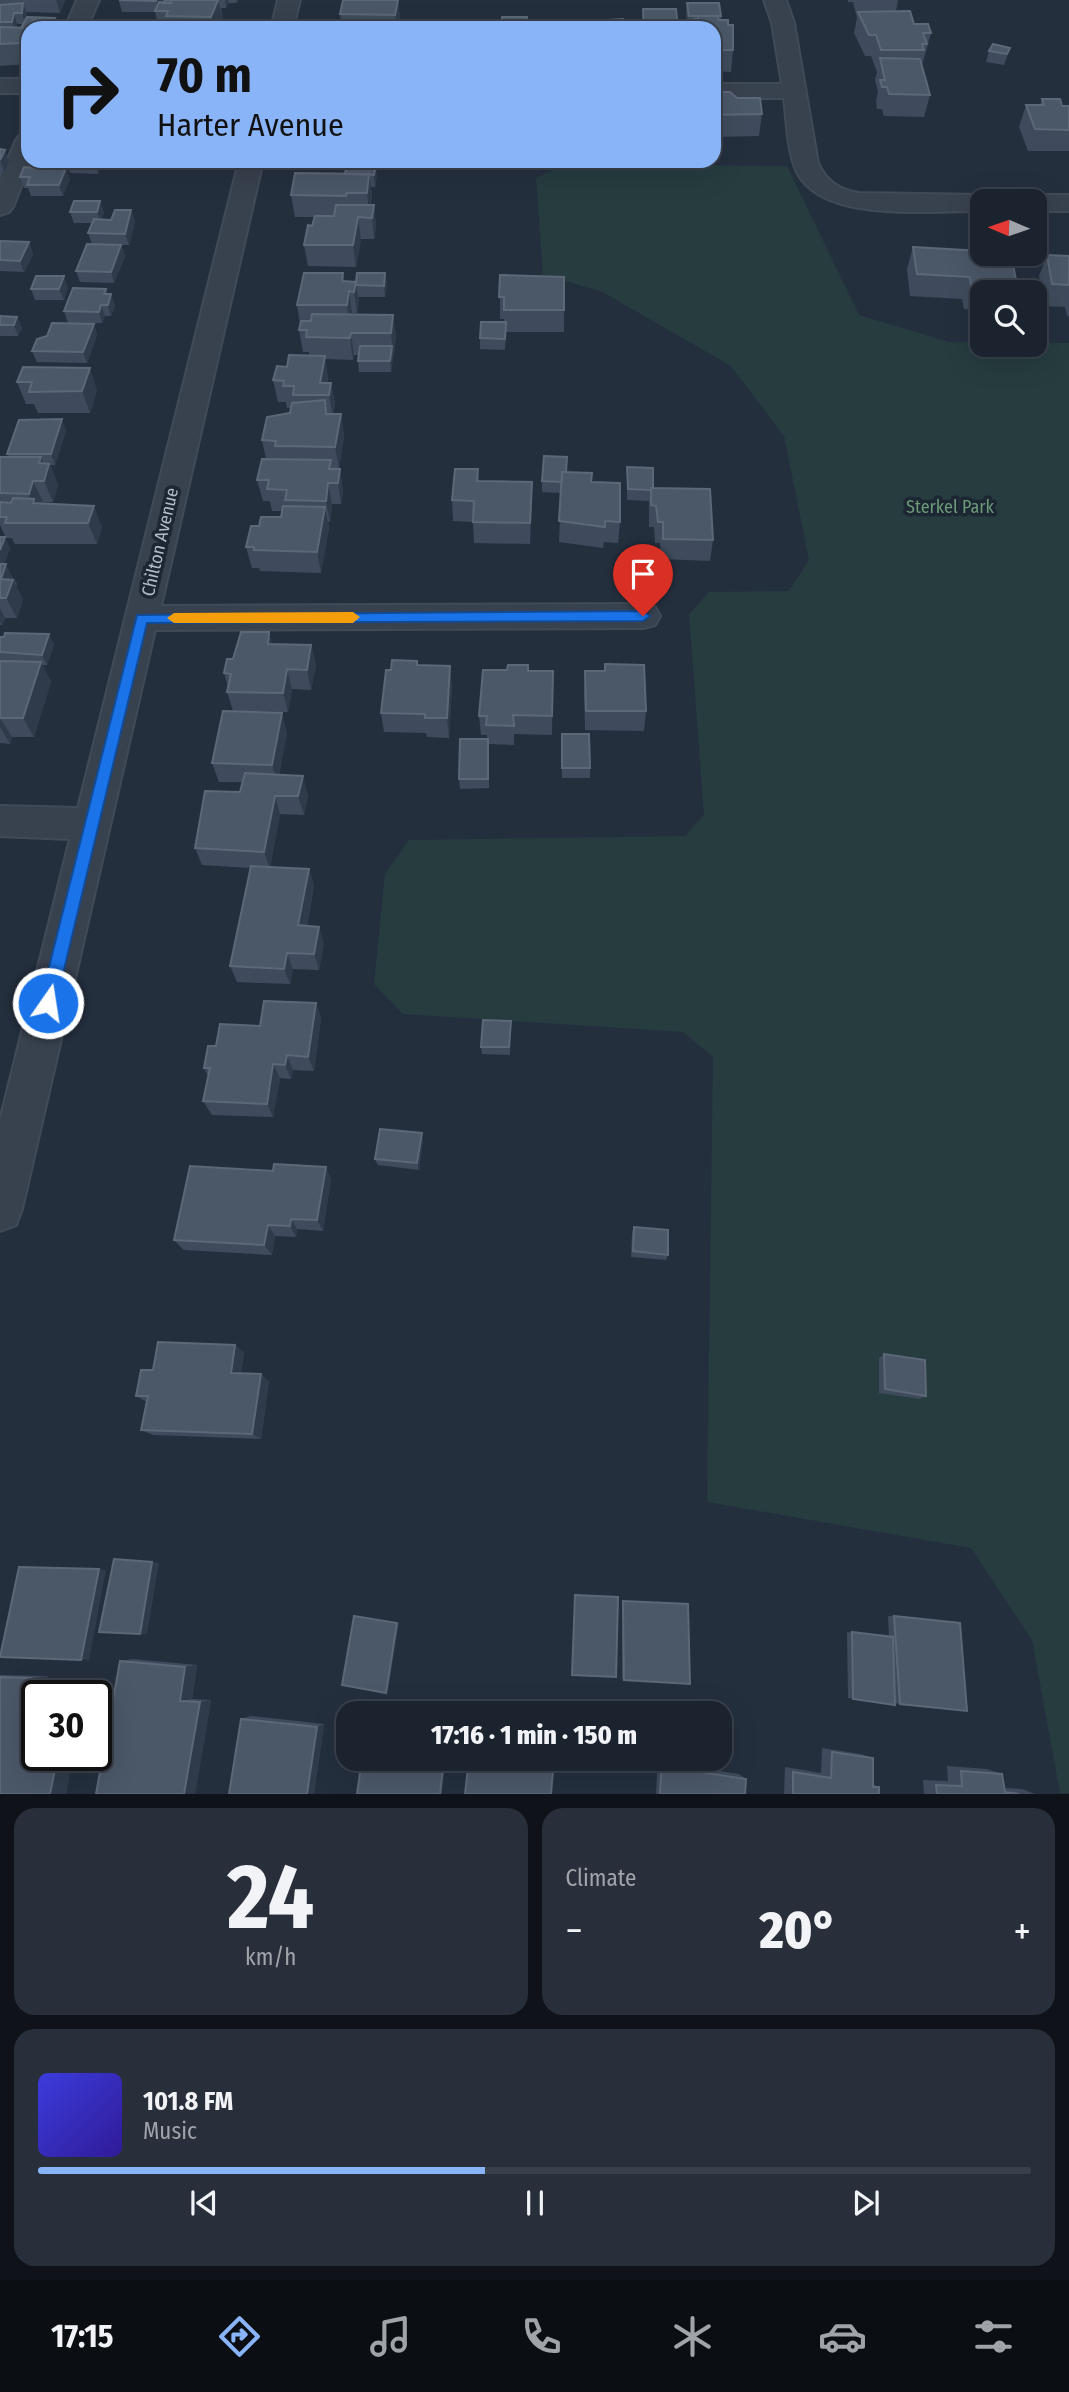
<!DOCTYPE html>
<meta charset="utf-8">
<style>
body{margin:0;font-family:"Fira Sans Condensed",sans-serif;background:#282f3a;color:#f1f3f6;height:100vh;display:flex;flex-direction:column;font-size:26px;white-space:nowrap}
*{box-sizing:border-box;margin:0}
p{font-size:23px;color:#a0a4aa}
.icon{flex:none;width:38px;height:38px;fill:none;stroke:currentColor;stroke-width:2;stroke-linecap:round;stroke-linejoin:round}
.map{position:relative;height:1794px;overflow:hidden}
.details{display:flex;flex-direction:column;gap:14px;padding:14px;background:#0f1319;flex:1}
.details>*{flex:none}
.guide{position:absolute;left:21px;top:21px;width:700px;height:147px;border-radius:21px;box-shadow:0 7px 28px #0002,0 0 0 2px #39404a;background:#8ab4f8;color:#111;overflow:hidden}
.needle{width:46px;rotate:272deg}
.tools{position:absolute;left:970px;top:189px;display:grid;gap:14px}
.tools a{display:grid;place-items:center;width:77px;height:77px;border-radius:14px;background:#1b232e;box-shadow:0 7px 28px #0002,0 0 0 2px #39404a;font-size:35px}
.speed{position:absolute;left:21px;top:1680px;display:flex;gap:14px;font-size:35px;font-weight:700;text-align:center}
.speed>*{display:grid;place-content:center;width:91px;height:91px;border-radius:50%;background:#1b232e;box-shadow:0 7px 28px #0002,0 0 0 2px #39404a;line-height:1}
.speed .limit{border:4px solid #111;border-radius:10px;background:#fff;color:#111}
.pin{position:absolute;display:grid;place-items:center;width:60px;height:60px;color:#fff;margin:-72px -30px;border-radius:50% 50% 50% 0;rotate:-45deg;box-shadow:0 0 7px #0007}
.pin .icon{rotate:45deg}
.me{position:absolute;width:77px;margin:-38px;rotate:13deg;stroke-linejoin:round;filter:drop-shadow(0 0 5px #0008)}
.turn{display:flex;align-items:center;gap:24px;height:147px;padding:0 21px;font-size:32px}
.turn .icon{width:91px;height:91px;stroke-width:2.5}
.turn b{display:block;font-size:49px;line-height:60px}
.big{font-size:52px;font-weight:800;line-height:1.1}
.details .card{flex:1;display:flex;flex-direction:column;justify-content:center;gap:10px;min-width:0;padding:0 24px;border-radius:21px;background:#282f3a}
.details .dial{align-items:center;gap:0}
.dial b{font-size:91px;line-height:1}
.song{display:flex;align-items:center;gap:21px}
.cover{width:84px;height:84px;border-radius:10px;background:linear-gradient(135deg,hsl(240 70% 55%),hsl(250 70% 35%))}
.played{height:7px;border-radius:4px;background:linear-gradient(90deg,#8ab4f8 45%,#39404a 45%)}
.keys{display:flex;justify-content:space-around;direction:ltr}
.heat{display:flex;justify-content:space-between;align-items:center;font-size:38px;direction:ltr}
.details .tiles{flex:1;display:grid;gap:14px;grid-template-columns:1fr 1fr}
.card:last-child{grid-column:span 2}
.trip{position:absolute;left:336px;top:1701px;width:396px;height:70px;border-radius:21px;background:#1b232e;box-shadow:0 7px 28px #0002,0 0 0 2px #39404a;font-weight:800;line-height:70px;text-align:center}
.tab-bar{display:flex;height:112px;justify-content:space-around;align-items:center;background:#0b0e12;color:#a0a4aa}
.tab-bar .icon{width:49px;height:49px}
.tab-bar .on{color:#8ab4f8}
.tab-bar b{font-size:32px;color:#f1f3f6}
.map>svg:first-child{display:block}
.green{fill:#263c3f}
.lines{fill:none;stroke-linecap:round;stroke-linejoin:round}
.minor-casing{stroke:#414a57;stroke-width:4}
.minor{fill:#38414e;fill-rule:evenodd}
.wall{fill:#3f4b5c;fill-rule:evenodd}
.shaded-wall{fill:#2f3b4b}
.building{fill:#4b5868;stroke:#5c6777;stroke-width:2}
.route{fill:#1a73e8;stroke:#114b97;stroke-width:2}
.slow{fill:#f59e0b}
.labels{text-anchor:middle;stroke-width:7;stroke-linejoin:round;paint-order:stroke}
.park-label{font-size:18px;fill:#6b9a76;stroke:#1d2633}
.street-label{font-size:18px;fill:#b4bcc9;stroke:#1d2633}
</style>
<div class="map">
<svg width="1069" height="1794" viewBox="0 0 1069 1794">
<rect width="100%" height="100%" fill="#242f3e"/>
<path class="green" d="M567 164 787 166 859 315 949 342 1069 343V1793H1060L1032 1640 971 1548 707 1502 713 1057 683 1032 403 1014 374 984 385 874 409 840 685 836 704 815 689 614 709 592 789 591 809 560 784 436 731 366 601 291 543 275 536 178Z"/>
<g class="lines">
<g class="minor-casing">
<path id="minor" d="M77 0H99L87 28H65Z
M278 0H300L293 28H271Z
M764 0H786L794 23 818 163C826 181 839 190 859 193L982 195 993 201H982V211C931 210 823 224 797 172 787 151 787 121 784 98H714V84H782L772 23Z
M0 79H28V93H0Z
M28 133V161H31L13 207 9 212 0 215V178L16 140 20 135Z
M239 161H263L161 606 643 604 655 607 660 616 655 625 643 628 155 630 22 1209 16 1225 0 1231V1120L70 839 0 836V806L78 808Z
M1034 195H1069V211H1034V201H1023Z"/>
</g>
<use href="#minor" class="minor"/>
</g>
<path class="wall" d="M0 0H64L65 1 60 13 26 12V19L55 18 58 28H28V64L0 66ZM17 24H23L21 28H17Z
M163 0 162 3 165 0H238L236 3H229L226 8H221L223 20 220 28H159L155 12H122L119 1Z
M343 0H398L400 20 398 28H342L340 14Z
M848 0H898L896 11 914 24 931 33 922 65 930 95 924 117 884 116 882 109H877L876 101 878 92 875 80 877 72 871 56H865L854 33 857 18 853 2H848Z
M687 3 721 16V20L733 50 731 72 714 71V28L688 27 686 14Z
M643 9 678 28H641Z
M1010 48 1004 65 986 62 989 51Z
M714 98H737L762 114 759 136 714 137Z
M1042 99 1062 106H1069V151H1028L1019 127 1026 105H1040Z
M0 148 9 162 4 172H0Z
M67 161H103L98 174 70 173Z
M308 161H357L356 164 377 176 375 187H371L372 196 370 205H374L376 227 374 239H361L356 267 308 266 304 245 312 226 314 217H295L291 195 345 174 346 168H329L328 163H308Z
M55 163 56 167 70 179 63 196H31L28 188H24L20 177 35 168Z
M131 210 135 221 129 245H111H121L125 256 114 283 80 282 76 271 92 244 88 233 92 223H74L70 212H104L101 220H111Z
M0 241 29 242 33 254 24 272 0 271Z
M913 247 1016 280 1011 292H982V310L964 309 962 299 910 296 907 269Z
M1047 255 1069 256V316H1067L1065 307 1044 306 1039 276Z
M343 273 344 281 356 282 385 273 387 285 385 297H358L359 303 357 313H352V315H393L396 337 391 372H359L358 361 359 355H354L353 360 325 359 328 378 327 383H331L335 405 333 414H341L344 436 339 468H333V469H340L343 491 341 504H332L330 522H328L329 528 321 573 260 571 259 568H252L246 547 259 526 281 517 283 511H272L270 501H263L257 480 266 459 262 440 290 413 291 408H287L286 402H278L273 380 287 367 309 356V352H303L299 330 300 324 297 305Z
M500 275 564 310V332H506L505 350 480 349V338L504 322V319H500Z
M68 287 64 300H35L31 289Z
M106 289 108 294H111L115 306 111 316H105L102 323H68L64 311Z
M0 316 17 317 22 328 18 336H0Z
M94 324 97 335 87 363 37 362 32 351Z
M23 367 97 390 90 413H38L34 404H26L17 382Z
M66 431 55 465H50L58 485 53 502H43L42 503 102 527 97 544H15L12 538H6L0 525V457H9L7 454Z
M627 467 653 488 713 540 710 561 661 559 660 543H655L654 527H649V501L627 500Z
M478 469 479 481 532 503 530 544 474 543 473 522 453 521 452 500Z
M566 472 591 482 620 522 618 543 604 542 603 548 559 542 561 493 542 492V481Z
M0 537 10 548 4 564 17 584 16 586 23 600 17 618H5L2 625H0Z
M0 637 54 644 47 665H42L51 682 34 737H12L10 744 0 743Z
M272 644 311 645 316 665 311 690 292 689 288 712 233 711 227 692 228 687 224 673 233 659Z
M418 665 452 685 449 738 427 737 426 733 384 732 381 713 391 670Z
M528 671H553L552 735 514 734V745L489 744V788L460 789 459 779 487 739V735H481L479 716Z
M585 671 646 711 644 731 585 730 584 691Z
M287 732 279 775 308 794 304 815 280 814 270 867 309 869 314 886 307 926 324 943 319 970 293 969 290 984 237 982 230 966 250 868 202 865 195 848 240 792 243 782H219L212 763Z
M562 734 590 768V778H562Z
M316 1003 321 1018 314 1071 293 1070 291 1079 280 1078 273 1117 212 1115 203 1101 208 1076 204 1068 216 1046 260 1026Z
M511 1021 510 1055 482 1054 481 1047Z
M423 1140 419 1170 378 1165 375 1159Z
M331 1179 323 1231 297 1229 296 1237 275 1236 272 1255 184 1250 174 1240Z
M634 1227 668 1255 666 1260 631 1257 632 1233Z
M235 1345 244 1353 241 1373 269 1381 261 1439 153 1435 141 1430 147 1402 136 1396 153 1370Z
M884 1354 926 1396 920 1399 879 1393V1358Z
M622 1602 688 1604 624 1680 622 1679Z
M888 1616H894L900 1704 848 1698 847 1632 889 1637Z
M133 1659 197 1665 192 1699 211 1700 195 1794 120 1661Z
M0 1675 48 1676 37 1696V1755H73L66 1794H0Z
M375 1705 405 1709V1713L369 1708Z
M251 1716 324 1724 314 1794H229L241 1719Z
M822 1748 861 1754 873 1758V1784L879 1787V1794H784L785 1767 821 1773Z
M658 1759H706V1769L739 1774 746 1779 745 1794H656Z
M947 1766 987 1769 1002 1774 1004 1788 1022 1789 1035 1794H924L923 1780 948 1781Z"/>
<path class="shaded-wall" d="M56 0H64L65 1 60 13Z
M156 0H163L158 12 156 1Z
M218 0 223 20 220 28H214L211 17Z
M225 0H228L229 3 226 8Z
M396 0H398L400 20 398 28H396L395 15Z
M23 3 27 14 25 24 22 13Z
M14 13 17 24 16 33 12 22Z
M55 18 58 28H46L50 20Z
M26 33 28 40V64L21 43Z
M5 150 9 162 4 172 0 160Z
M95 161H103L98 174 94 162Z
M376 164 377 176 375 187 374 175Z
M66 168 70 179 63 196 59 185Z
M369 174 372 196 369 215 367 193Z
M100 201 104 212 100 223 97 212Z
M374 205 376 227 374 239 372 218Z
M131 210 135 221 129 245 125 234Z
M358 217 361 239 356 267 353 245Z
M29 242 33 254 24 272 20 261Z
M121 245 125 256 114 283 111 272Z
M385 273 387 285 385 297 384 286Z
M64 276 68 287 64 300 59 289Z
M356 282 359 303 357 313 354 292Z
M106 289 109 300 111 294 115 306 111 316 104 294Z
M349 291 352 313 350 327 347 305Z
M101 305 105 316 102 323 99 312Z
M393 315 396 337 393 355 391 333Z
M17 317 22 328 18 336 14 325Z
M94 324 97 335 87 363 83 352Z
M351 333 354 355 353 360 350 338Z
M392 346 393 358 391 372 390 361Z
M325 356 328 378 325 395 320 383Z
M90 368 97 390 90 413 82 391Z
M331 383 335 405 333 417 329 395Z
M341 414 344 436 339 468 335 447Z
M62 419 66 431 55 465 51 454Z
M41 457 47 471 49 464 58 485 53 502 44 481 39 463Z
M340 469 343 491 341 504 338 483Z
M33 481 43 502 40 512 43 520 42 524 29 494Z
M532 482V503L530 544V523Z
M328 483 332 504 330 522 326 501Z
M94 506 102 527 97 544 88 523Z
M325 507 329 528 321 573 317 552Z
M5 537 10 548 3 568 0 562V550Z
M6 564 23 600 17 618 6 598 1 579Z
M0 608 5 618 2 625 0 621Z
M269 632 275 653 268 644Z
M49 634 54 644 47 665 42 655Z
M311 645 316 665 311 690 307 670Z
M41 662 51 682 34 737 23 718Z
M450 666 452 685 449 738 447 718Z
M287 669 292 689 288 712 283 693Z
M282 713 287 732 278 783 272 765Z
M0 718 12 737 10 744 0 727Z
M303 776 308 794 304 815 298 796Z
M275 796 280 814 270 869 264 852Z
M309 869 314 886 304 942 298 925Z
M319 927 324 943 319 970 314 954Z
M287 953 293 969 290 984 284 969Z
M316 1003 321 1018 314 1071 308 1057Z
M287 1055 293 1070 291 1079 285 1065Z
M273 1064 280 1078 273 1117 267 1104Z
M422 1133 423 1140 419 1170 417 1163Z
M326 1167 331 1179 323 1231 317 1220Z
M291 1219 297 1229 296 1237 290 1226Z
M268 1225 275 1236 272 1255 264 1245Z
M235 1345 244 1353 240 1380 231 1373Z
M261 1374 269 1381 261 1439 252 1434Z
M152 1562 159 1563 147 1634H140Z
M99 1569 106 1570 89 1660H81Z
M397 1623H399L388 1692 386 1693Z
M197 1665 192 1699 180 1701 185 1667Z
M48 1676 43 1696H37V1703L26 1704 31 1678Z
M211 1700 195 1794H184L200 1702Z
M324 1724 314 1794H307L317 1727Z
M58 1755H73L66 1794H50Z
M444 1759H446L442 1794H440Z"/>
<path class="building" d="M119 0H156V1Z
M165 0H172L171 3H163Z
M172 0H218L211 17 166 16 168 11H155L159 2 171 3Z
M343 0H398L395 15 340 14Z
M23 3 22 13H14L12 22H0V5Z
M687 3H719L721 16H689Z
M643 9H676L678 28H644Z
M910 11 914 24H928L931 33H923L927 44H922L924 50H881L876 35H869L858 12Z
M698 16H718V20H728V25H733V50H714V28H703V27H696L695 19 698 20Z
M27 17 55 18 51 25 50 20H33L28 28H21Z
M502 17H527L526 28H501Z
M623 19 624 28H610L608 20Z
M33 20H50L46 28H28V33H26L21 43 0 44V27L28 28Z
M132 22 157 23 155 28H129Z
M993 44 1010 48 1007 54 989 51Z
M880 58 920 59 930 95 889 94 887 87H882L880 80H885Z
M719 92H730L737 98H760L762 114 714 115V98H716Z
M1042 99H1060L1062 106H1069V130L1035 129 1026 105H1044Z
M0 149 5 150 0 160Z
M67 161H95L94 162Z
M38 162 55 163 53 167 66 168 59 185H27L30 177H20L24 167 35 168Z
M347 164H376L374 175 345 174Z
M295 173 369 174 367 193H347L346 196 291 195Z
M74 201H100L97 212H70Z
M336 205H374L372 218 358 217 353 245H304L308 225 312 226 315 216H334Z
M115 210H131L125 234 88 233 94 219 111 220Z
M0 241 29 242 20 261 0 260Z
M87 244 121 245 111 272 76 271Z
M913 247 982 251V254H1011L1016 280 999 279 1000 289 971 287 970 277 917 274Z
M1047 255 1069 256V285L1052 284Z
M304 273H343L342 281 356 282 354 292 349 291 347 305H297Z
M357 273H385L384 286 357 285 356 282Z
M500 275 564 277V310H504V297H499Z
M36 276H64L59 289H31Z
M73 288 106 289 104 294H111L108 305H101L99 312 64 311Z
M312 314 393 315 391 333H351L350 338 306 337 307 330H299L301 321H311Z
M0 316 17 317 14 325H0Z
M481 322H506L505 339 480 338Z
M52 323 94 324 83 352 32 351 37 339 47 336Z
M360 346H392L390 361H358Z
M289 355 325 356 320 383H331L329 395H293L294 386H283L284 381 273 380 277 366 287 367Z
M23 367 90 368 82 391 29 392 32 382H17Z
M325 400 326 414H341L335 447 275 446 276 441 262 440 267 417 290 413 292 403Z
M62 419 51 454H7L19 420Z
M544 456 567 457 566 472H562V482L542 481Z
M0 457H41L39 463 49 464 44 481H33L29 494 0 493Z
M262 459 331 460 329 469H340L338 483H328L326 501 285 500 287 490 267 489 269 480H257Z
M627 467 653 468V488H651V490L628 489Z
M455 469H478L477 481 532 482 530 523 473 522 474 501 452 500Z
M562 472 592 473 591 482 620 483V522L605 521V527L559 521Z
M651 488 710 489 713 540 663 539V522H658L656 506 651 505Z
M13 498 34 499 33 503 94 506 88 523H5L7 517H0V506L1 502 11 503Z
M283 506 325 507 317 552 254 550V547H246L251 526H259L261 517H281Z
M0 537H5L0 550Z
M0 564H6L1 579 13 580 6 598H0Z
M241 632H269L268 644 311 645 307 670 287 669 283 693 227 692 231 674 224 673 227 659H233Z
M5 633 49 634 42 655 0 652V637H4Z
M392 660 417 661V665L450 666 447 718H425V714L381 713 386 670H391Z
M0 661 41 662 23 718H0V719Z
M605 664 644 665 646 711H586L585 671H605Z
M508 665H528V671H553L552 716 513 715 514 726 486 725 487 716H479L483 670H507Z
M223 711 282 713 272 765 212 763Z
M562 734H589L590 768H562Z
M460 739H488V779H459Z
M245 773 303 776 298 796H275L264 852 195 848 205 791 240 792Z
M251 866 309 869 298 925 319 927 314 954 287 953 284 969 230 966Z
M264 1001 316 1003 308 1057 287 1055 285 1065 273 1064 267 1104 203 1101 210 1068H204L208 1046H216L220 1024 260 1026Z
M483 1020 511 1021 509 1047H481Z
M380 1129 422 1133 417 1163 375 1159Z
M274 1164 326 1167 317 1220 291 1219 290 1226 268 1225 264 1245 174 1240 190 1166 273 1171Z
M634 1227 668 1230V1255L633 1251Z
M158 1342 235 1345 231 1373 261 1374 252 1434 141 1430 148 1396H136L141 1370H153Z
M884 1354 925 1360 926 1396 885 1389Z
M114 1559 152 1562 140 1634 99 1632Z
M19 1567 99 1569 81 1660 0 1657Z
M575 1595 618 1597 616 1677 572 1675Z
M623 1601 688 1604 690 1684 624 1680Z
M354 1616 397 1623 386 1693 342 1685Z
M894 1616 960 1623 967 1711 900 1704Z
M852 1632 893 1637 895 1705 853 1699Z
M120 1661 185 1667 180 1701 200 1702 184 1794H96Z
M0 1677 31 1678 26 1704 37 1705V1755H58L50 1794H0Z
M369 1708 401 1712V1713H369Z
M241 1719 317 1727 307 1794H229Z
M832 1752 873 1758V1787H879V1794H793V1772L831 1778Z
M362 1759H444L440 1794H357Z
M469 1759H554L551 1794H465Z
M662 1759H706V1773L746 1779 745 1794H660Z
M961 1771 1002 1774 1005 1792 1019 1794H937L936 1785 962 1786Z"/>
<path class="route" d="M643 611 650 616 643 621 147 623 56 1003 54 1009H42L40 1003 137 615Z"/>
<path class="slow" d="M353 612 360 617 353 623H174L167 618 174 613Z"/>
<g class="labels">
<g class="park-label">
<text x="950" y="513">Sterkel Park</text>
</g>
<g class="street-label">
<text transform="translate(160 542) rotate(-77)" y="6">Chilton Avenue</text>
</g>
</g>
</svg>
<div class="tools">
<a><svg class="needle" viewBox="-14 -14 28 28"><path d="M0-13l5 13h-10z" fill="#e53935"/><path d="M0 13l5-13h-10z" fill="#a0a4aa"/></svg></a>
<a><svg class="icon" aria-label="search" viewBox="0 0 24 24"><circle cx="10" cy="10" r="6"/><path d="M15 15l6 6"/></svg></a>
</div>
<div class="speed"><div class="limit">30</div></div>
<div class="pin" style="left:643px;top:616px;background:#d93025"><svg class="icon" aria-label="arrive" viewBox="0 0 24 24"><path d="M6 21V4h12l-3 4 3 4H6"/></svg></div>
<svg class="me" style="left:48px;top:1003px" viewBox="-20 -20 40 40"><circle r="17" fill="#1a73e8" stroke="#fff" stroke-width="3"/><path d="M0-11L8 9 0 5-8 9z" fill="#fff"/></svg>
<div class="trip">17:16 · 1 min · 150 m</div>
<div class="guide">
<div class="turn"><svg class="icon" aria-label="right" viewBox="0 0 24 24"><path d="M7 20v-9h11M14 6l5 5-5 5"/></svg><div><b>70 m</b>Harter Avenue</div></div>
</div>
</div>
<section class="details">
<div class="tiles">
<div class="card dial"><b>24</b><p>km/h</p></div>
<div class="card"><p>Climate</p>
<div class="heat"><a>−</a><b class="big">20°</b><a>+</a></div>
</div>
<div class="card">
<div class="song"><i class="cover"></i><div><b>101.8 FM</b><p>Music</p></div></div>
<div class="played"></div>
<div class="keys"><svg class="icon" aria-label="previous" viewBox="0 0 24 24"><path d="M18 5L8 12l10 7zM5 5v14"/></svg><svg class="icon" aria-label="pause" viewBox="0 0 24 24"><path d="M8 5v14M16 5v14"/></svg><svg class="icon" aria-label="next" viewBox="0 0 24 24"><path d="M6 5l10 7-10 7zM19 5v14"/></svg></div>
</div>
</div>
</section>
<nav class="tab-bar">
<b>17:15</b>
<svg class="icon on" aria-label="directions" viewBox="0 0 24 24"><path d="M12 3l9 9-9 9-9-9zM9 14v-3h6M13 9l2 2-2 2"/></svg>
<svg class="icon" aria-label="music" viewBox="0 0 24 24"><path d="M9 18V5l10-2v13"/><circle cx="6" cy="18" r="3"/><circle cx="16" cy="16" r="3"/></svg>
<svg class="icon" aria-label="phone" viewBox="0 0 24 24"><path d="M5 4h4l2 5-3 2q2 4 5 5l2-3 5 2v4C11 20 4 13 5 4z"/></svg>
<svg class="icon" aria-label="climate" viewBox="0 0 24 24"><path d="M12 3v18M4 7l16 10M4 17L20 7"/></svg>
<svg class="icon" aria-label="car" viewBox="0 0 24 24"><path d="M5 17H2v-5l4-1 3-4h7l3 4 3 1v5h-3M9 17h6M6 11h13"/><circle cx="7" cy="17" r="2"/><circle cx="17" cy="17" r="2"/></svg>
<svg class="icon" aria-label="filters" viewBox="0 0 24 24"><path d="M4 7h16M4 17h16"/><circle cx="9" cy="7" r="2"/><circle cx="15" cy="17" r="2"/></svg>
</nav>
